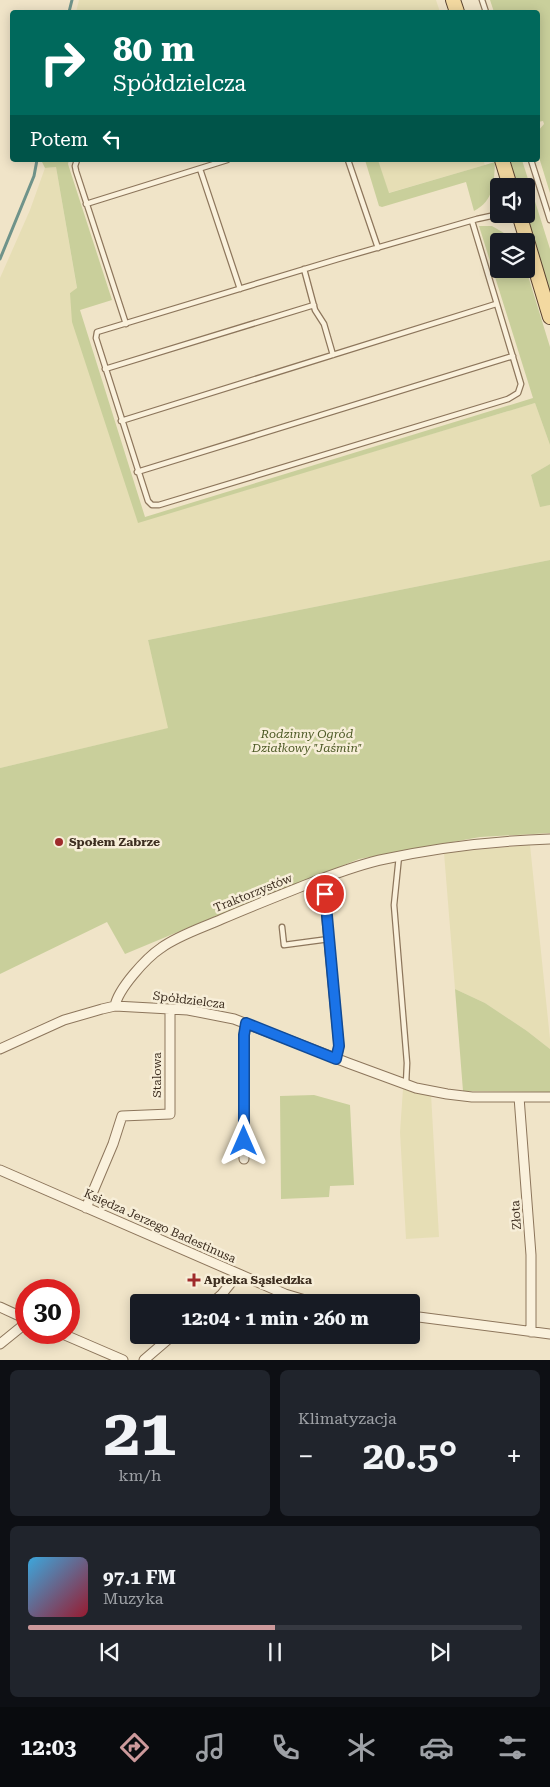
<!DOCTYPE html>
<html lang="pl">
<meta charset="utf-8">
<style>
body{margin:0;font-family:"Roboto Serif",serif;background:#20242c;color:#f1f3f6;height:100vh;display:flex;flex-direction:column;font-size:19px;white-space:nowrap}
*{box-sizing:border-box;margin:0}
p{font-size:16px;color:#9ea1a6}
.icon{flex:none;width:28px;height:28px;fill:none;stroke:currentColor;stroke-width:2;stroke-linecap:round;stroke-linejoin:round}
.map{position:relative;height:1360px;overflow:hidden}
.details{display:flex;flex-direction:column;gap:10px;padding:10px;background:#0d0f14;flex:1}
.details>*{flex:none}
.hud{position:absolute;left:10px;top:10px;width:530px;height:152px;border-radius:5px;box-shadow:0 2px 12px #0003;background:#00695c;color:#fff;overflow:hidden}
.tools{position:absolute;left:490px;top:178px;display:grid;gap:10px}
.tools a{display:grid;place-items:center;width:45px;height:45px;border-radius:5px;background:#171b24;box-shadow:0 2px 12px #0003;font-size:25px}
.speed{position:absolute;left:15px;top:1279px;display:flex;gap:10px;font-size:25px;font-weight:700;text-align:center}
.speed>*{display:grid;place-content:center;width:65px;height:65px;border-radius:50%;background:#171b24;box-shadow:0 2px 12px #0003;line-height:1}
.speed .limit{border:8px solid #d22;background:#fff;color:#111}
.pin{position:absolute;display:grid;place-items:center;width:42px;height:42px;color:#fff;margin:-21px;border:2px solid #fff;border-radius:50%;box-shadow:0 1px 5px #0007}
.me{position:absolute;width:55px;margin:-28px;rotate:0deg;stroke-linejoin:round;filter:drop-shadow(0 0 4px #0008)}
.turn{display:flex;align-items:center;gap:18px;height:105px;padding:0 20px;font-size:22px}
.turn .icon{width:65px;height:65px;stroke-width:2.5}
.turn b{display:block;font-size:35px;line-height:42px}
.then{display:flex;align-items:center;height:48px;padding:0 20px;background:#0003;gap:10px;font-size:19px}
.big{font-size:38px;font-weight:700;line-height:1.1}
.details .widget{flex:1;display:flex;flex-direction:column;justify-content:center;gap:8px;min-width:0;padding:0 18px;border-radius:8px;background:#20242c}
.details .dial{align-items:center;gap:0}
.dial b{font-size:65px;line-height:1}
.song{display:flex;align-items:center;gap:15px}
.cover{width:60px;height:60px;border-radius:8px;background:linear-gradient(135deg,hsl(200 70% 55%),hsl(350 70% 35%))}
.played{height:5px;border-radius:2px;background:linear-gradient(90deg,#cc999b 50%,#363941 50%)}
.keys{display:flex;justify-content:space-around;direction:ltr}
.heat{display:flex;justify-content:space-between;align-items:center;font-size:28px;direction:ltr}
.details .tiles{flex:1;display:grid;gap:10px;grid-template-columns:1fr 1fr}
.widget:last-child{grid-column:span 2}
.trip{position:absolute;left:130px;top:1294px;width:290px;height:50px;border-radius:5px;background:#171b24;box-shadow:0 2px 12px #0003;font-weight:700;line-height:50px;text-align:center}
.dock{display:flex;height:80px;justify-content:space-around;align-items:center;background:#090b0e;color:#9ea1a6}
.dock .icon{width:35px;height:35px}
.dock .on{color:#cc999b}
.dock b{font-size:22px;color:#f1f3f6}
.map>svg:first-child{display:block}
.farmland{fill:#e6deb5}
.green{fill:#c9cf9b}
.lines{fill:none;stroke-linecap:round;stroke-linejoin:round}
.stream{stroke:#6f938a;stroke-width:3}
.service-casing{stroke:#8d765c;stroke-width:7}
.minor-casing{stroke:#8d765c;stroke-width:11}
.primary-casing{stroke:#5b4430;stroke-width:16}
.service{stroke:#faf1dc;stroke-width:4.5}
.minor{stroke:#faf1dc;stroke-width:9}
.primary{stroke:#f3d9a0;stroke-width:14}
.route-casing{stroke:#114b97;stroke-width:12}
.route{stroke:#1a73e8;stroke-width:9}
.poi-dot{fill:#9e2a2b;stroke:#f7eed8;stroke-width:2}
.labels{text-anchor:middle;stroke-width:5;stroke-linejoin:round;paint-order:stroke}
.park-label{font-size:12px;font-style:italic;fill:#4d5a26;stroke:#f7eed8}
.poi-label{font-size:12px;font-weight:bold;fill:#3d2e20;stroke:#f7eed8;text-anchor:start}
.street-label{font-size:12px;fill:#3d2e20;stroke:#f7eed8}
</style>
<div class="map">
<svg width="550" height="1360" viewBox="0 0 550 1360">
<rect width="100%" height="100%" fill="#f0e4c8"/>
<path class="farmland" d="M79 0H436L440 12H76Z
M378 160H483L485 165 388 193Z
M56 167 77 289 70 293 138 522 535 403 550 445V464L531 475 540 506 550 505V560L148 640 169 728 0 768V278L30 210 45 168Z
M530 845 550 1039V1049L527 1031 485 1003 455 989 444 853Z
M403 1089 431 1094 439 1237 406 1239 400 1132Z"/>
<path class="green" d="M490 0H550V193L538 154V131L544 124 543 121 538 122V12H494Z
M41 160H69L68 164 112 300 80 310 145 517 533 398 479 226H492L511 237 514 241H499V269H526L550 347V445L535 403 138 523 72 322 70 293 77 288 56 167 45 168Z
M365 160H378L389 193 495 162C494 182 494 201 474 211L466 182 382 207 379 206Z
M510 160H522L550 249V295L526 214V186H517Z
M550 464V505L540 507 531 475Z
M550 560V833L480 837 359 859 221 914 125 954 107 922 0 974V768L168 728 148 640Z
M455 989 485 1003 527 1031 550 1049V1092L463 1091Z
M314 1095 350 1105 354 1185 330 1186 329 1197 281 1199 280 1096Z"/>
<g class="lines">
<path class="stream" d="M69 12 72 0
M0 259 34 176 37 160"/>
<g class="service-casing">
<path id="service" d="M482 0 486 12
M77 160 75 166 76 171 126 324
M348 160 378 248
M531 160 550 220
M200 169 240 289
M86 204 227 160
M472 221 521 384 518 393 508 399 159 505H152L148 501 96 338 97 332 338 259 477 219 500 214
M304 269 315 310 324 324 333 355
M105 369 314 305
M121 421 496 304
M137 472 513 356
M399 856 394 905 407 1063 406 1084
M282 927 284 945 329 939"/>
</g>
<g class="minor-casing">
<path id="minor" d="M323 879 339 1046 336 1059
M115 1006C118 989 146 958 161 948 179 935 202 928 222 919 252 906 283 894 313 882 337 873 360 864 385 859 440 847 494 841 550 839
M0 1049 64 1020 102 1009 115 1006 188 1010 234 1019 348 1063 416 1088 447 1094 472 1097H550
M519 1097 531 1255V1332
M244 1159V1035L246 1023
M0 1170 285 1294 312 1302
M86 1208 113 1144 122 1116 170 1114V1009
M213 1302 222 1294 238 1274
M0 1307 26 1319
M411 1316 550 1334
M58 1332 123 1360
M0 1344 26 1323
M144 1360 173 1335"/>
</g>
<g class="primary-casing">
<path id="primary" d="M453 0 457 12
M502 160 510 186
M519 214 550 317"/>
</g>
<use href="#service" class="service"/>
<use href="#minor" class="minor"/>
<use href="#primary" class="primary"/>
</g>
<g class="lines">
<g class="route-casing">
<path id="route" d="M244 1141V1035L246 1023 336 1059 339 1046 325 894"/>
</g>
<use href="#route" class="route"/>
</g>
<g class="poi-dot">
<circle cx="59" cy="842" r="5"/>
<path d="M191.5 1272.5h5v5h5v5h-5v5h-5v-5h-5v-5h5z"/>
</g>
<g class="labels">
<g class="park-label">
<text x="307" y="738">Rodzinny Ogród<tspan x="307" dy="14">Działkowy "Jaśmin"</tspan></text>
</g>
<g class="poi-label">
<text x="69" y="846">Społem Zabrze</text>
<text x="204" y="1284">Apteka Sąsiedzka</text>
</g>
<g class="street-label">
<text transform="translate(253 893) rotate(-22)" y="4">Traktorzystów</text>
<text transform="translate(189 1000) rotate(7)" y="4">Spółdzielcza</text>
<text transform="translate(157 1075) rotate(-90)" y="4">Stalowa</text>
<text transform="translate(516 1215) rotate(-94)" y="4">Złota</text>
<text transform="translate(160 1226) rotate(24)" y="4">Księdza Jerzego Badestinusa</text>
</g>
</g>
</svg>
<div class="tools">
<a><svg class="icon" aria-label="sound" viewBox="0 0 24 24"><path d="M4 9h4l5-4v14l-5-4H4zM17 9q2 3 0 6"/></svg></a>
<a><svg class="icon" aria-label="layers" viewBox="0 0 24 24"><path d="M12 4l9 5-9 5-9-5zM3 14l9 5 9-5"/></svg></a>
</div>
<div class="speed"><div class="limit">30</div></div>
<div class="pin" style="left:325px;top:894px;background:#d93025"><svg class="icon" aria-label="arrive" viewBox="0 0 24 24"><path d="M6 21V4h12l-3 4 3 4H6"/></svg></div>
<svg class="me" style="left:244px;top:1141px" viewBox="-20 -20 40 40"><path d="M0-17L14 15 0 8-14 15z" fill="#1a73e8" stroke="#fff" stroke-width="4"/></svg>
<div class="trip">12:04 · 1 min · 260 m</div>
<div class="hud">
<div class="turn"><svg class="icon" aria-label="right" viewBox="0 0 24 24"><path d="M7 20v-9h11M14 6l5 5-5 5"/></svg><div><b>80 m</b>Spółdzielcza</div></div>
<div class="then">Potem<svg class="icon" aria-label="left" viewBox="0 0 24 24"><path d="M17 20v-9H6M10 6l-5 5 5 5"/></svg></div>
</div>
</div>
<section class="details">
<div class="tiles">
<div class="widget dial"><b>21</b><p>km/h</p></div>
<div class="widget"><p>Klimatyzacja</p>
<div class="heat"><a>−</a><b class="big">20.5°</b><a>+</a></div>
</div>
<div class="widget">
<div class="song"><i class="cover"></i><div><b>97.1 FM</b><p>Muzyka</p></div></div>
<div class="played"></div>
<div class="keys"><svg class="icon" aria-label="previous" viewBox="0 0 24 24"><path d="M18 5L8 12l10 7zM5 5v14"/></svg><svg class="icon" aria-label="pause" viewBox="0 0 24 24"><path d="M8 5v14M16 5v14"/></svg><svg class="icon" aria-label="next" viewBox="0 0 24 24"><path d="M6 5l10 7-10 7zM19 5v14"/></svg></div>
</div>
</div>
</section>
<nav class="dock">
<b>12:03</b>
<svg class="icon on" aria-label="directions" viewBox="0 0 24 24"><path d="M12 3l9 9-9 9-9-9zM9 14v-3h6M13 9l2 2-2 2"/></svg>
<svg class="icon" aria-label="music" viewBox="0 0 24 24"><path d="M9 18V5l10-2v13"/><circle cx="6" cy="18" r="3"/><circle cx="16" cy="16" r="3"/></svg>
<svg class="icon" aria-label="phone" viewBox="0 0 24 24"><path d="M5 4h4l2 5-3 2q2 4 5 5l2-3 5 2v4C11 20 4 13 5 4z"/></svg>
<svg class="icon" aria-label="climate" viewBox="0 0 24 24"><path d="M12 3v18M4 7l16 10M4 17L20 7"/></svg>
<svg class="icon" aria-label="car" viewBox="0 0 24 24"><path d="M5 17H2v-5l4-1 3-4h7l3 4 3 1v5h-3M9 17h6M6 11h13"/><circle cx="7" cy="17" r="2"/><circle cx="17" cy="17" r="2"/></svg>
<svg class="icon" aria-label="filters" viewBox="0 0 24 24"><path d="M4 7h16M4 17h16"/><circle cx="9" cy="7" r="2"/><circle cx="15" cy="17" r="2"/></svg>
</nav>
